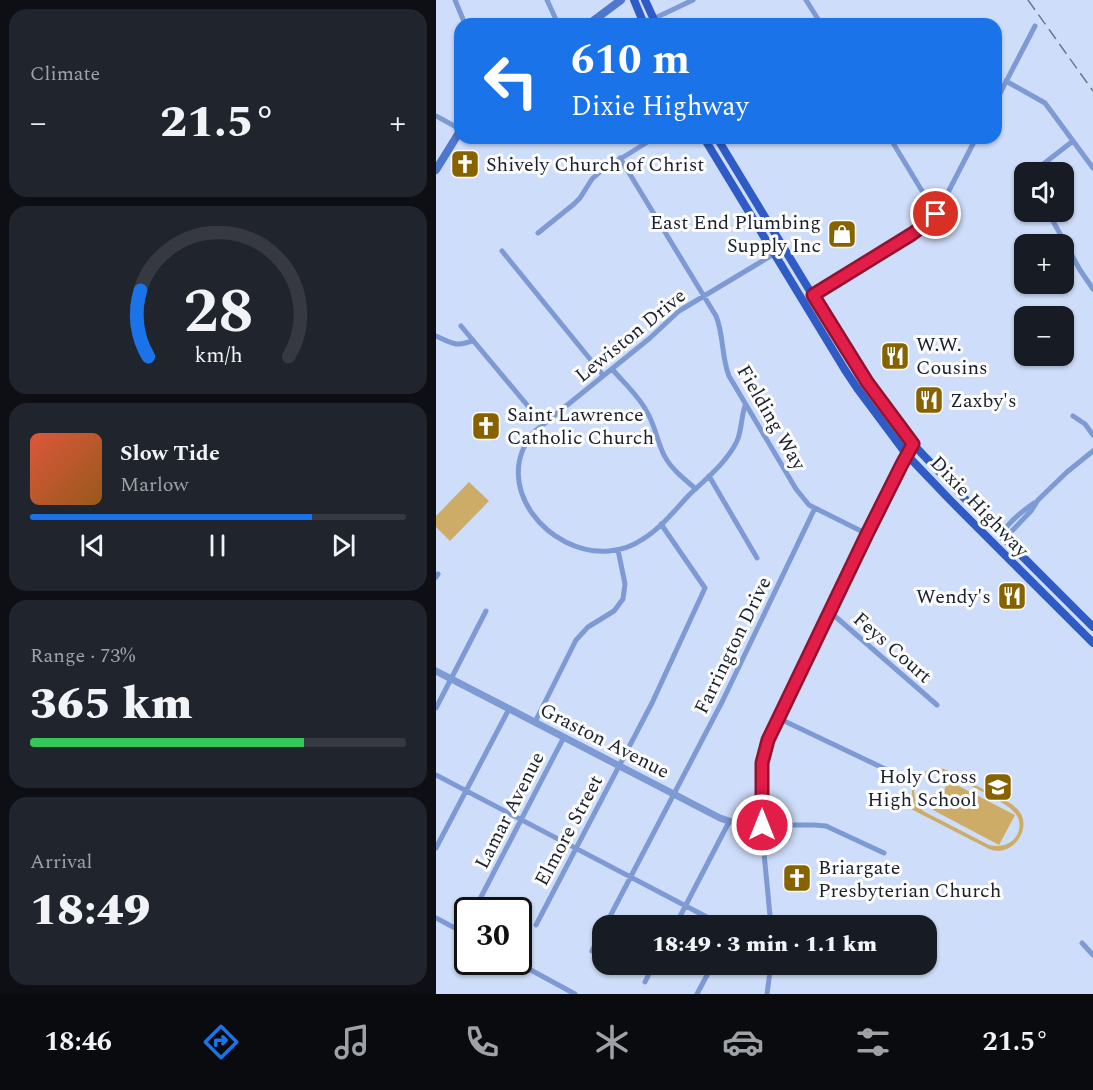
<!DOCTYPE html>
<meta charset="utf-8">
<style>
body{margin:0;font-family:Spectral,serif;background:#20242c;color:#f1f3f6;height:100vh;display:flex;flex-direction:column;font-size:22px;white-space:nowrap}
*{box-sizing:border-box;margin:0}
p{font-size:20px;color:#9ea1a6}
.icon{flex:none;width:33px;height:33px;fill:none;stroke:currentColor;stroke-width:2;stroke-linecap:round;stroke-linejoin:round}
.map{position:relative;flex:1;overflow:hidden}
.details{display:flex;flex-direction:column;gap:9px;padding:9px;background:#0d0f14;width:436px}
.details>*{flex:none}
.top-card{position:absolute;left:18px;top:18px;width:548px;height:126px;border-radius:18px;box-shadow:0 2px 4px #0004;background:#1a73e8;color:#fff;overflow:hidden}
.fabs{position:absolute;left:578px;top:162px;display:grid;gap:12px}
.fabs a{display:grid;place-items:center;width:60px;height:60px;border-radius:12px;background:#171b24;box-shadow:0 2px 4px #0004;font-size:30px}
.speed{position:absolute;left:18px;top:897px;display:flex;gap:12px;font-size:30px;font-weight:700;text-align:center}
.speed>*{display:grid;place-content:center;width:78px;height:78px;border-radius:50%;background:#171b24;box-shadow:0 2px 4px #0004;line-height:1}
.speed .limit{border:3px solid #111;border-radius:9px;background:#fff;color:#111}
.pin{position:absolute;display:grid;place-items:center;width:51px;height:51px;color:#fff;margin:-26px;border:3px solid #fff;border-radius:50%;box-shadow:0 2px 6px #0007}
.me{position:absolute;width:66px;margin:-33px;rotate:0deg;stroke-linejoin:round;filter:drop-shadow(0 0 4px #0008)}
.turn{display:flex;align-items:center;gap:21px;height:126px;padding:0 18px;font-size:27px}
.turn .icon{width:78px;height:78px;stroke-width:2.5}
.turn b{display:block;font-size:42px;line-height:51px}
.big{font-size:45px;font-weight:800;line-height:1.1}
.details .card{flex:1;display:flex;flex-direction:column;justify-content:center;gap:9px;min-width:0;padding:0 21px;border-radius:18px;background:#20242c}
.details .dial{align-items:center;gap:0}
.dial svg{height:156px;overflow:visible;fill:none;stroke:#363941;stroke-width:7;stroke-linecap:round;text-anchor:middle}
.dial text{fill:#f1f3f6;stroke:none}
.song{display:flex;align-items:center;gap:18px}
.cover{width:72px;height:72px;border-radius:9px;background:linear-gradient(135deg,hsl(10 70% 55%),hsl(30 70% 35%))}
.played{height:6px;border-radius:3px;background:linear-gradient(90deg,#1a73e8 75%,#363941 75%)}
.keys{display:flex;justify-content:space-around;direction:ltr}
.heat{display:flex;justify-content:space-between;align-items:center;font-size:33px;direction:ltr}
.charge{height:9px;border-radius:4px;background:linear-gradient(90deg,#34c759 73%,#363941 0)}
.trip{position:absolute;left:156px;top:915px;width:345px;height:60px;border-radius:18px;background:#171b24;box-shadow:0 2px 4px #0004;font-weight:800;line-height:60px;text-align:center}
.menu{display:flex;height:96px;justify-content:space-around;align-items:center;background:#090b0e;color:#9ea1a6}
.menu .icon{width:42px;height:42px}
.menu .active{color:#1a73e8}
.menu b{font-size:27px;color:#f1f3f6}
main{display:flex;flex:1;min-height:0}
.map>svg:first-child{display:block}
.green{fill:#cdac67;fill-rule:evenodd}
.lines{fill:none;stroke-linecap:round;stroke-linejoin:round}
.minor{stroke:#7d9ad4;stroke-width:5}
.tertiary{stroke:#7d9ad4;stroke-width:7}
.secondary{stroke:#4f77cc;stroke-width:8}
.primary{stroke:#2e5bc5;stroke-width:8}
.rail{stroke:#6e788c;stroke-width:1.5;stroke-dasharray:12 6;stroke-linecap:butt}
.route-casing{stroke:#92132f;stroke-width:15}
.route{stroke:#e11d48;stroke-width:10}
.labels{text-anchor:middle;stroke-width:6;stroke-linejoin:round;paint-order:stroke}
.poi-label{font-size:20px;fill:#1a202d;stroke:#fdfdfd;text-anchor:start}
.street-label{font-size:20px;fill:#1a202d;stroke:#fdfdfd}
</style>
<main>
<section class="details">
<div class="card"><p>Climate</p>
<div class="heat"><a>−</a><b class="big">21.5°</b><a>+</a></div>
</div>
<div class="card dial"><svg viewBox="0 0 100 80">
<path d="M14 69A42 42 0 1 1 86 69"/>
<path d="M14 69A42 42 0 0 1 10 35" stroke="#1a73e8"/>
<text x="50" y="56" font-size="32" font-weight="700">28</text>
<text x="50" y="72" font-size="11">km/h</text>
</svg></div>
<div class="card">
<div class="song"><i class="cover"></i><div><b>Slow Tide</b><p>Marlow</p></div></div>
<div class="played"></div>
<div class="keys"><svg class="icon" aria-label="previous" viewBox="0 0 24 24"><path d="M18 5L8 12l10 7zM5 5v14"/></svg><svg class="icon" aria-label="pause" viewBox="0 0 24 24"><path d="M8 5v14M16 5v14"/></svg><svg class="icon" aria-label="next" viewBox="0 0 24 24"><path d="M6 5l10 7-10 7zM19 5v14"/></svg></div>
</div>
<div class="card"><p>Range · 73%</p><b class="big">365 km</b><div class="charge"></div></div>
<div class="card"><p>Arrival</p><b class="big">18:49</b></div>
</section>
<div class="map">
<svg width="657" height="994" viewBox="0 0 657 994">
<rect width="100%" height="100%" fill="#ceddf9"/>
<path class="green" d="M33 482 53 501 14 541 0 527V516Z
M500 768 508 769 574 803C578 806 582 809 585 814 593 829 580 850 563 851 559 851 556 850 553 849L475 809 476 806H479C471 786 479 772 500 768ZM497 772H506C522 780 570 801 579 813 585 820 585 831 579 838 572 846 563 847 553 845L487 811 482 805 479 799 478 791 480 784 486 777Z
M513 781 579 815 563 845 497 810Z"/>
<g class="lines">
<path class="minor" d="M19 0 29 24
M111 0 122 24
M370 0 385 24
M217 19 257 0
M446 24 448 21
M570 81 609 103 657 168
M560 101 599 26
M0 116 24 129
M454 138 500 214
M184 158 280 316C288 335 285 356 293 376L360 489 373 505 431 534
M597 172 637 141
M612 212 644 270 657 289
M102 233 138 204 144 198 156 179 165 171 218 138
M66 251 167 375
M377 295 476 234 495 220 505 206 540 138
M25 326 107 424
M0 336C15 343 21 348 37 340
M176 369C188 383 203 396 211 412 219 425 221 441 228 455 235 469 248 479 260 489
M309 406C305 417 306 430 301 441 291 462 270 479 253 495 239 510 225 528 207 539 197 546 185 550 173 551 113 556 53 485 98 432L214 338 243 311 338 254
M637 416 649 424 657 435
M273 476 321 558
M565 536 572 535 595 511 602 500 631 472 657 451
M565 536C570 524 588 510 598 503
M0 577 2 574
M393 611 501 705
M0 708 50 611
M342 718 466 777
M99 722 140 640 152 627 178 611 187 599 189 584 182 550
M0 775 288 926
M326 825H378L390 826 448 853
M0 848 73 709
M45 897 128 737
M0 918 32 935
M100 925 216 703 269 588 225 524
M169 926 287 700 379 508
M239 926 293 822
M335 926 326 832V768L328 751 344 713 431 534 466 464 478 444
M646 943 657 955
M156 951 166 930
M80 962 139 994
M209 982 218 964
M261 994 277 964
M331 994 335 964"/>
<path class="tertiary" d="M0 671 284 818C298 824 311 825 326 825"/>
<path class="secondary" d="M153 24 185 0
M0 170 24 131"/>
<path class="primary" d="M198 0 208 24
M209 0 220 24
M268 138 409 370 421 388 471 455 515 501 657 643
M281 138 414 357 473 440 534 504 657 627"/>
<path class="rail" d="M592 0 657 91"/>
</g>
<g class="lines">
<g class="route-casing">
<path id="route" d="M326 825V763L332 740 431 534 466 464 477 444 431 382 377 295 476 234 495 220 500 214"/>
</g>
<use href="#route" class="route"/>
</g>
<defs>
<g id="church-square" transform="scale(1.5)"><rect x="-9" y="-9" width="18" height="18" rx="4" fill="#876300" stroke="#fdfdfd"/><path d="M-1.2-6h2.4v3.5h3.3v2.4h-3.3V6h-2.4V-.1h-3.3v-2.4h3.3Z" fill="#fff"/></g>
<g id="shop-square" transform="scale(1.5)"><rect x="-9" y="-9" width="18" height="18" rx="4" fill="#876300" stroke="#fdfdfd"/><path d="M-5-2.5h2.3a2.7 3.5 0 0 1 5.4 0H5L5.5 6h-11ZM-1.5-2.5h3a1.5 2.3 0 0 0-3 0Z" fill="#fff"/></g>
<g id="restaurant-square" transform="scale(1.5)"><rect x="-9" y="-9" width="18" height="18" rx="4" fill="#876300" stroke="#fdfdfd"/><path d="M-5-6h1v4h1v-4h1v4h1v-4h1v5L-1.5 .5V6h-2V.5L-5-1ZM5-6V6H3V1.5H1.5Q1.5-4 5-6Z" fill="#fff"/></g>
<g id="school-square" transform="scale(1.5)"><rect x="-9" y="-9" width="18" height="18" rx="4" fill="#876300" stroke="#fdfdfd"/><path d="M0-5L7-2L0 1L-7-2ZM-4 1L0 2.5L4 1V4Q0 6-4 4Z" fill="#fff"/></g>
</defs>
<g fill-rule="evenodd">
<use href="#church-square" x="29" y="164"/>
<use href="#shop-square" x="406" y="234"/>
<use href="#restaurant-square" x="459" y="356"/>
<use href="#restaurant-square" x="493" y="400"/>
<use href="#church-square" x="50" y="426"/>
<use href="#restaurant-square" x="576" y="596"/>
<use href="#school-square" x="562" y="787"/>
<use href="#church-square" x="361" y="878"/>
</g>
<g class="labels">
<g class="poi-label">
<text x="50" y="171">Shively Church of Christ</text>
<text x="385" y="229" text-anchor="end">East End Plumbing<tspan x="385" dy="23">Supply Inc</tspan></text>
<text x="480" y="351">W.W.<tspan x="480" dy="23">Cousins</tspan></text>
<text x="514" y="407">Zaxby's</text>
<text x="71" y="421">Saint Lawrence<tspan x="71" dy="23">Catholic Church</tspan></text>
<text x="555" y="603" text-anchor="end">Wendy's</text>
<text x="541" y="783" text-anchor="end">Holy Cross<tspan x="541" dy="23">High School</tspan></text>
<text x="382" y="874">Briargate<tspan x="382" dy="23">Presbyterian Church</tspan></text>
</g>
<g class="street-label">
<text transform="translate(194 335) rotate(-39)" y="7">Lewiston Drive</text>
<text transform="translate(336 417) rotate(60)" y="7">Fielding Way</text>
<text transform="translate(544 506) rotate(46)" y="7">Dixie Highway</text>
<text transform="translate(296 645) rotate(-64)" y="7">Farrington Drive</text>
<text transform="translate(457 647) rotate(41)" y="7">Feys Court</text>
<text transform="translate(169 740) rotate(27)" y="7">Graston Avenue</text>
<text transform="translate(73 810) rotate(-63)" y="7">Lamar Avenue</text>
<text transform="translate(132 830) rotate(-62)" y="7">Elmore Street</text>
</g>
</g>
</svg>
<div class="fabs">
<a><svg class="icon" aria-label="sound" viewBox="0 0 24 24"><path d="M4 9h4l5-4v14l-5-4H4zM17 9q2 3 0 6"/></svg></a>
<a>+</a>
<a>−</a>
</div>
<div class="speed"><div class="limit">30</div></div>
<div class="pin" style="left:500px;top:214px;background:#d93025"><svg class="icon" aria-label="arrive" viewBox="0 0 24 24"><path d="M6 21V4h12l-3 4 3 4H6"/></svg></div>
<svg class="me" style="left:326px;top:825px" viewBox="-20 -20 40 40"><circle r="17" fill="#e11d48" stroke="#fff" stroke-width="3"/><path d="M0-11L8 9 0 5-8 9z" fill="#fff"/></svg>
<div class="trip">18:49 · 3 min · 1.1 km</div>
<div class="top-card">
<div class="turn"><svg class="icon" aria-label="left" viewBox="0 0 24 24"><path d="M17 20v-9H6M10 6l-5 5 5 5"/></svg><div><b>610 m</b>Dixie Highway</div></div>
</div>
</div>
</main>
<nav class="menu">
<b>18:46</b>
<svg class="icon active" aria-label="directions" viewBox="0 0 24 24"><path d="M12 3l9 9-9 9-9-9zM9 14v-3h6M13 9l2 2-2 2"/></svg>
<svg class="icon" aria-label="music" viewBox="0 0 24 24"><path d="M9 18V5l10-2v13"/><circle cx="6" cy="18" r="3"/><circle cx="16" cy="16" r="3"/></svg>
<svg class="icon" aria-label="phone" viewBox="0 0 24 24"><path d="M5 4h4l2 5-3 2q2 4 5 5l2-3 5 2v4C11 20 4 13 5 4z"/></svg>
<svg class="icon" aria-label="climate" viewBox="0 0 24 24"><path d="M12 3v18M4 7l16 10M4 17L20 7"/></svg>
<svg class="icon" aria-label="car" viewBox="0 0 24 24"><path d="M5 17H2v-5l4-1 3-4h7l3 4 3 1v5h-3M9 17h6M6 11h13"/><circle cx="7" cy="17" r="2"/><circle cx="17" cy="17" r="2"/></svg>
<svg class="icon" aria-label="filters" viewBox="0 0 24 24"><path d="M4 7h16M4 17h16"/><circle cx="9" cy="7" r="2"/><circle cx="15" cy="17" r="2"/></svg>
<b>21.5°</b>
</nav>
